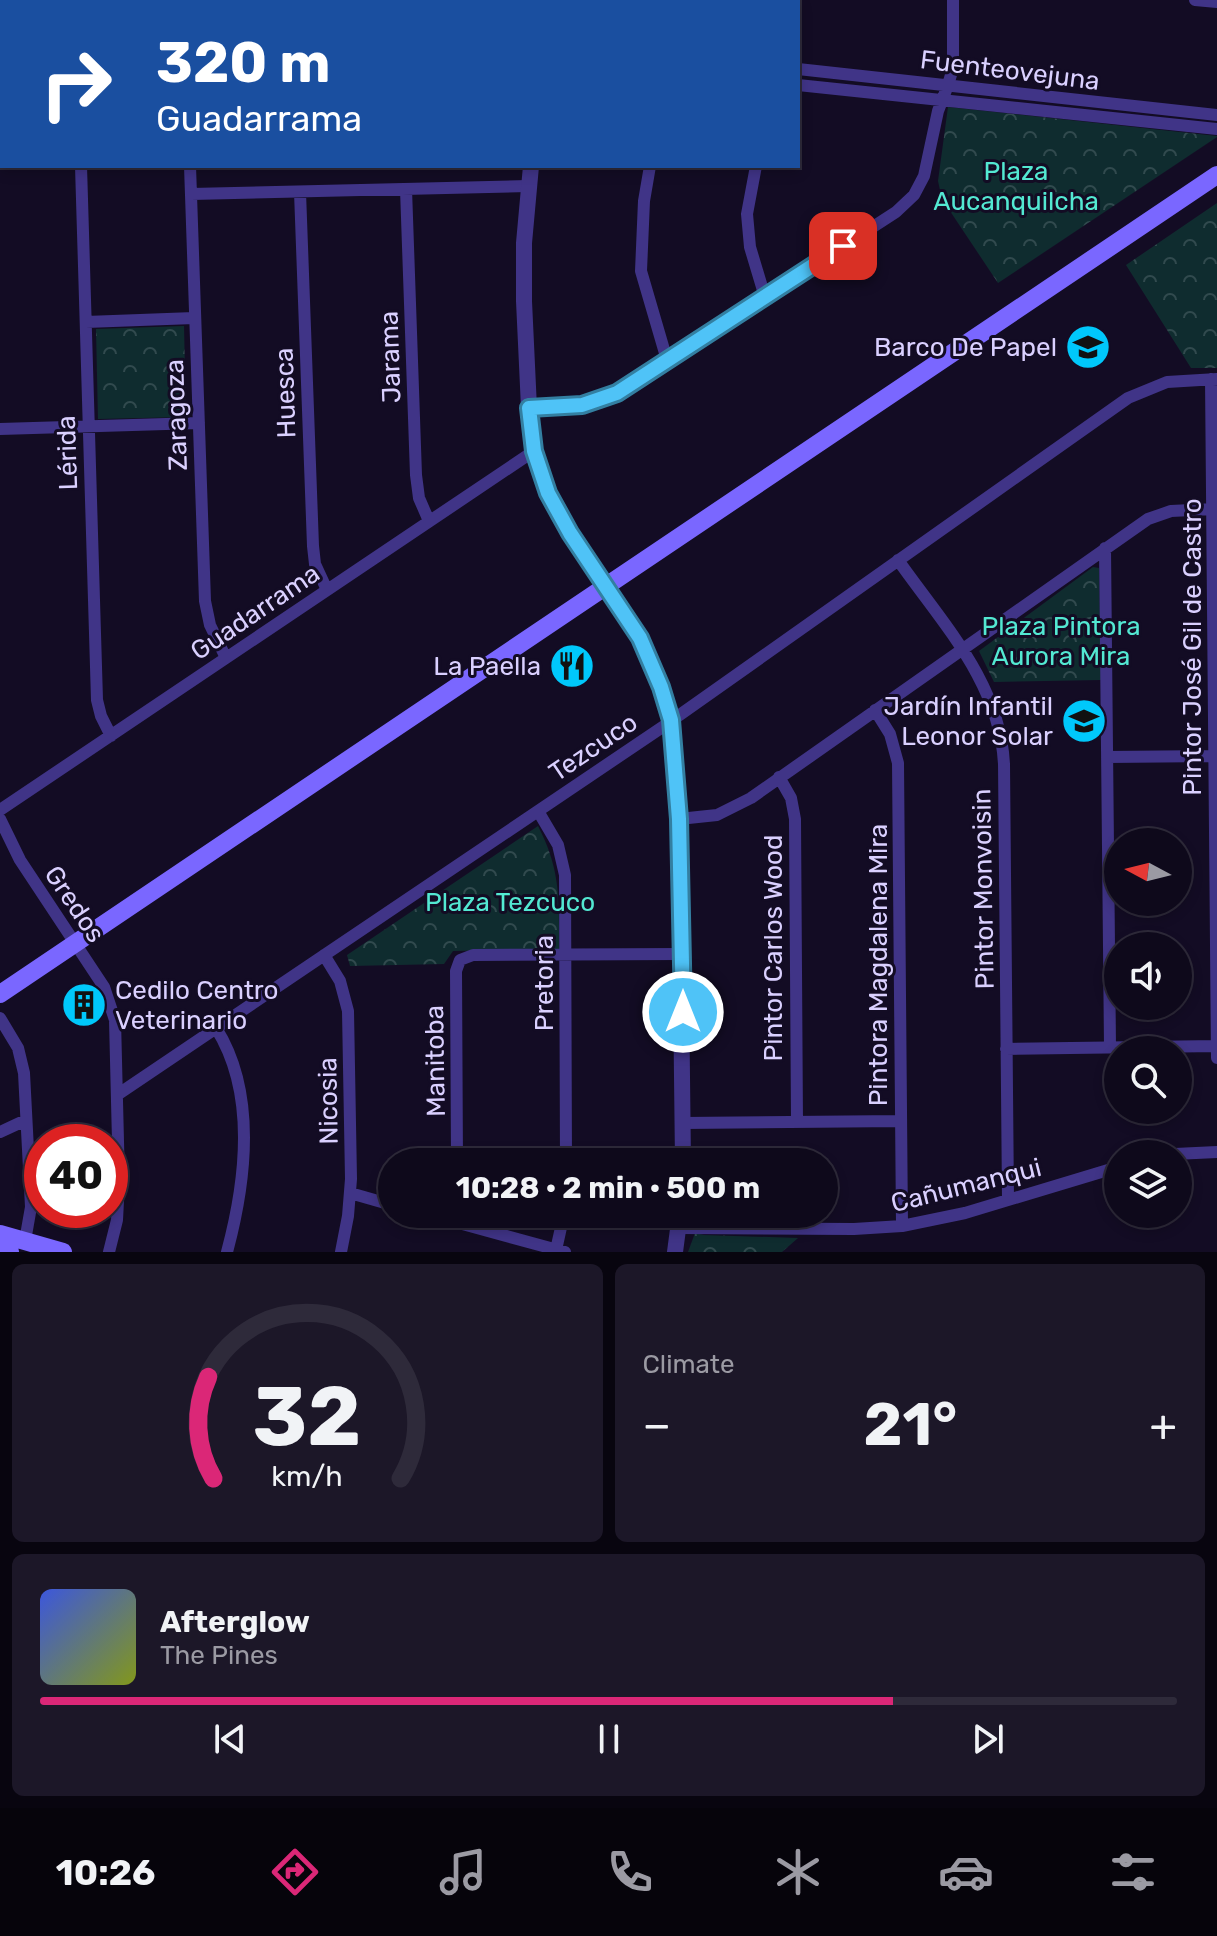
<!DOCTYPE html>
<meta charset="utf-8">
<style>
body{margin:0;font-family:Rubik,sans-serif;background:#1c1728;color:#f1f3f6;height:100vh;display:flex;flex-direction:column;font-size:30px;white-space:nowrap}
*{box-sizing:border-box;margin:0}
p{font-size:26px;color:#9b9aa3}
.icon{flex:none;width:44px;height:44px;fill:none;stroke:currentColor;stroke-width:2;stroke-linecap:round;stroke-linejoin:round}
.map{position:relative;height:1252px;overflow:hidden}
.details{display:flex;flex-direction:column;gap:12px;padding:12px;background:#08050f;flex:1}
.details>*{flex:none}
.top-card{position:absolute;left:0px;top:0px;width:800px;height:168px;box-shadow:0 4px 12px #0003,0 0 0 2px #2e2a3a;background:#1a4fa0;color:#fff;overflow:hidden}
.needle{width:52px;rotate:277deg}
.fabs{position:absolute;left:1104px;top:828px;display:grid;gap:16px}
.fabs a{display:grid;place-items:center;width:88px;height:88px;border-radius:50%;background:#0e091b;box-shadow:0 4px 12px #0003,0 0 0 2px #2e2a3a;font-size:40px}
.speed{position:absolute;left:24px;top:1124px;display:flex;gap:16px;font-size:40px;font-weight:700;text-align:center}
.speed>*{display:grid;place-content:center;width:104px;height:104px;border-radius:50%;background:#0e091b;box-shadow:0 4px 12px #0003,0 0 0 2px #2e2a3a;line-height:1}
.speed .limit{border:12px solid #d22;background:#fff;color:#111}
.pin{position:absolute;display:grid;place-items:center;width:68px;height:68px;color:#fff;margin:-34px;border-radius:16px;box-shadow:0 4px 12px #0006}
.me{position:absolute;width:88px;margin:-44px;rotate:0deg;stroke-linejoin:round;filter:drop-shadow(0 0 6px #0008)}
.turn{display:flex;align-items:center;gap:28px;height:168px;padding:0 24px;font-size:36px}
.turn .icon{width:104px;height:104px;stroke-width:2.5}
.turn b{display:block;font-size:56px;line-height:68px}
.big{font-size:60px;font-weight:700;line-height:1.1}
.details .card{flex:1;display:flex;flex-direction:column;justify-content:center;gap:12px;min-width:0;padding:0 28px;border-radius:12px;background:#1c1728}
.details .dial{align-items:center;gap:0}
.dial svg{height:208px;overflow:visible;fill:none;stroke:#2e2a3a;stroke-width:7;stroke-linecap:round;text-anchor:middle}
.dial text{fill:#f1f3f6;stroke:none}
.song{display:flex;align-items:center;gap:24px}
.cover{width:96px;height:96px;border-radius:12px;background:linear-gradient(135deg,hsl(230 70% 55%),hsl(70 70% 35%))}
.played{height:8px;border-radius:4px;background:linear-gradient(90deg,#db2777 75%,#2e2a3a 75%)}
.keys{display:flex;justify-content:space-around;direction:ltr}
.heat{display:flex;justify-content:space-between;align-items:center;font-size:44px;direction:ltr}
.details .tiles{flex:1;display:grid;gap:12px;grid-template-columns:1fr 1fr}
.card:last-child{grid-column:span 2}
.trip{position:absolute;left:378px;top:1148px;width:460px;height:80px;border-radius:40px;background:#0e091b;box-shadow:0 4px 12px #0003,0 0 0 2px #2e2a3a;font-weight:700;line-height:80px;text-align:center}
.tab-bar{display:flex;height:128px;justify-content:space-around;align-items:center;background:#06040b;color:#9b9aa3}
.tab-bar .icon{width:56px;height:56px}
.tab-bar .active{color:#db2777}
.tab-bar b{font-size:36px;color:#f1f3f6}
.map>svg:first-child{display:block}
.park{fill:url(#park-crowns)}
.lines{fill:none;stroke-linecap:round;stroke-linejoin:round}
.minor{stroke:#403487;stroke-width:12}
.tertiary{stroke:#403487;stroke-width:16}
.secondary{stroke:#7a67ff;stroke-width:18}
.route-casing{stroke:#337fa1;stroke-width:20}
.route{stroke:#4fc3f7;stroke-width:14}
.labels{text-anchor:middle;stroke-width:6;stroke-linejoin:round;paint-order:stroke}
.street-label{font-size:26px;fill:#dad0ff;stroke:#130c24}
.park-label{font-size:26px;fill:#53e8d2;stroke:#130c24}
.poi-label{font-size:26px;fill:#dad0ff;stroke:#130c24;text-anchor:end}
</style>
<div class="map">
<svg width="1217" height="1252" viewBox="0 0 1217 1252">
<defs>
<pattern id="park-crowns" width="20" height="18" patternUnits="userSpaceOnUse" patternTransform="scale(2)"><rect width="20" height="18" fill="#0f2c2f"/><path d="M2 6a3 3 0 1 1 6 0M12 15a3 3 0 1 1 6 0" fill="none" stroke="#314a4e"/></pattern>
</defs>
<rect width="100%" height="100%" fill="#130c24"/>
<path class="park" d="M948 107 1217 136V137L998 283 942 199 938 181Z
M1217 203V368H1191L1126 265Z
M184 326 186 417 98 419 96 329Z
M1093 567 1099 568 1101 680 994 682 979 651Z
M538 826C561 870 559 901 559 949L453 951 444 964 350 966 347 955Z
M695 1233 704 1235 798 1238 782 1252H688Z"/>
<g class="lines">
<path class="minor" d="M80 0V2
M194 0 213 2
M1195 0 1217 2
M0 4H2
M798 69 1217 115
M798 85 1217 129
M81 166 97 700 101 716 111 736
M190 166 205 601 210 625 226 658
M650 166 644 201 641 271 667 360
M756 166 747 214 750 247 765 297
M406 189 416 475 419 498 429 521
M300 192 313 546 315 564 327 590
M191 194 528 186
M86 322 194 318
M1211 379 1217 1058
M529 408 582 405 617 393 896 212 914 195 924 176 938 111 948 85 953 68V0
M0 429 199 423
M1105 548 1110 1047
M898 560C943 624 1000 683 1004 764L1008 1199
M875 710 890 734 898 763 902 1226
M1107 757 1217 756
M779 777 791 798 795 819 797 1122
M0 810 534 451
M538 811 558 845 565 875 566 1162
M0 819 20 860 104 987 115 1020 119 1182 117 1220 109 1252
M679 819 717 815 751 798 1148 519 1171 511 1212 509
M324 955 340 981 348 1011 351 1179 348 1216 341 1252
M0 1018 18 1048 24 1073 31 1207 25 1241
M216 1028C257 1093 246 1181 227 1252
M1006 1049 1217 1046
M117 1095 664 726 1128 398 1167 382 1217 379
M683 1123 901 1121
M0 1132 26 1120
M1175 1154 1217 1152
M457 1162 456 971 460 960 473 955 682 954
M350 1193 392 1205
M426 1214 565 1252
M679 1228 854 1229 902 1226 965 1213 1118 1167
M556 1250 564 1214"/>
<path class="tertiary" d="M553 0V2
M531 166 524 243V301L529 408 534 451 542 479 558 513 640 638 661 687 671 720 679 819 683 1162
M675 1252 680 1214"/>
<path class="secondary" d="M0 994 1217 175
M0 1234 63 1252
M0 1249 10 1252"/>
</g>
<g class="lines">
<g class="route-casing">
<path id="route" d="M683 1012 679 819 671 720 661 687 640 638 570 533 548 493 534 451 529 408 582 405 617 393 843 246"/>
</g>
<use href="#route" class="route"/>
</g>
<defs>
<g id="school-disc" transform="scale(2.3)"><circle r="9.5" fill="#00c8fb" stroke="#130c24"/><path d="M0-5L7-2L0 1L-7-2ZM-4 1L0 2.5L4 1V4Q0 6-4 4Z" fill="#111"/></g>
<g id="restaurant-disc" transform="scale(2.3)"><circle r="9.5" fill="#00c8fb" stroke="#130c24"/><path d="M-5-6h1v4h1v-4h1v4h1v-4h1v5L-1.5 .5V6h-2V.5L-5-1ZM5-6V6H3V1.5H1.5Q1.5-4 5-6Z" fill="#111"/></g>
<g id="building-disc" transform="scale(2.3)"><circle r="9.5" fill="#00c8fb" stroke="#130c24"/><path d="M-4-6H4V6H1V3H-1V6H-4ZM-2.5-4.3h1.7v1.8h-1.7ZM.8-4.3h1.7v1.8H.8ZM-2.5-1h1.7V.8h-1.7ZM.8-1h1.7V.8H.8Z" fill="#111"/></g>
</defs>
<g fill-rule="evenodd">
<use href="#school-disc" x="1088" y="347"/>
<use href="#restaurant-disc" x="572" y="666"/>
<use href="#school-disc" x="1084" y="721"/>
<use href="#building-disc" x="84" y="1005"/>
</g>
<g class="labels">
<g class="street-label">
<text transform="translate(1010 70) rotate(7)" y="9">Fuenteovejuna</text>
<text transform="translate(390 357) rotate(-92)" y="9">Jarama</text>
<text transform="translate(285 393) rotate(-92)" y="9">Huesca</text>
<text transform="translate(176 415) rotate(-92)" y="9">Zaragoza</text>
<text transform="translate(67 453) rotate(-92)" y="9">Lérida</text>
<text transform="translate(255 612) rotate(-34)" y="9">Guadarrama</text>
<text transform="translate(1192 647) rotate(-90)" y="9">Pintor José Gil de Castro</text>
<text transform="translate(593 747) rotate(-34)" y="9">Tezcuco</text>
<text transform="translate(983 889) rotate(-91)" y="9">Pintor Monvoisin</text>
<text transform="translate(75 904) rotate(56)" y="9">Gredos</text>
<text transform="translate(773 948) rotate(-90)" y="9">Pintor Carlos Wood</text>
<text transform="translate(878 965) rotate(-90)" y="9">Pintora Magdalena Mira</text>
<text transform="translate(544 983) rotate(-90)" y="9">Pretoria</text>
<text transform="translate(435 1061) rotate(-91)" y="9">Manitoba</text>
<text transform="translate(328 1101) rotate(-91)" y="9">Nicosia</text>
<text transform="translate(966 1185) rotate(-14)" y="9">Cañumanqui</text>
</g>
<g class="park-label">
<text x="1016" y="180">Plaza<tspan x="1016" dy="30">Aucanquilcha</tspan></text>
<text x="1061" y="635">Plaza Pintora<tspan x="1061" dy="30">Aurora Mira</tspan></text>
<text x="510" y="911">Plaza Tezcuco</text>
</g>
<g class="poi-label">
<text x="1057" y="356">Barco De Papel</text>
<text x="541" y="675">La Paella</text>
<text x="1053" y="715">Jardín Infantil<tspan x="1053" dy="30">Leonor Solar</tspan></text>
<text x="115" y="999" text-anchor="start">Cedilo Centro<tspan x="115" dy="30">Veterinario</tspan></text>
</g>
</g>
</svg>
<div class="fabs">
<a><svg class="needle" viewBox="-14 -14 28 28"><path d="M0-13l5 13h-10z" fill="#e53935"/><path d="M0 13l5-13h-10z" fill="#9b9aa3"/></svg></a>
<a><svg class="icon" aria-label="sound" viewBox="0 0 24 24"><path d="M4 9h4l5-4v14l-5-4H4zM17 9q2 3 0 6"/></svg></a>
<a><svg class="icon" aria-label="search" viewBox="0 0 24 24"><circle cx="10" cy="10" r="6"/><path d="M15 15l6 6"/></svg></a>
<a><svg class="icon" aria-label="layers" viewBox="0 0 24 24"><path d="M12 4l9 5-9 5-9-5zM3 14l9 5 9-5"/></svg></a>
</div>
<div class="speed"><div class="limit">40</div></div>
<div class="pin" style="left:843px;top:246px;background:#d93025"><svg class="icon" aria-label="arrive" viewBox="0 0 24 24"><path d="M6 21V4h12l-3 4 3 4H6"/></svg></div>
<svg class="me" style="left:683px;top:1012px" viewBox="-20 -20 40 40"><circle r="17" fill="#4fc3f7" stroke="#fff" stroke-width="3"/><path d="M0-11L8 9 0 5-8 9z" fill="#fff"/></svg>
<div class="trip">10:28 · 2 min · 500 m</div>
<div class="top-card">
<div class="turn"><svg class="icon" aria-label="right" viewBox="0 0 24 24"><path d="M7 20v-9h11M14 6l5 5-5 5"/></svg><div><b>320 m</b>Guadarrama</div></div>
</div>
</div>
<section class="details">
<div class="tiles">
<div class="card dial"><svg viewBox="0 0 100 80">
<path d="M14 69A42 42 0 1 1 86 69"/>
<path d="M14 69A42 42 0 0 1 12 30" stroke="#db2777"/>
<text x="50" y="56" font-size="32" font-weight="700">32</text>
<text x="50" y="72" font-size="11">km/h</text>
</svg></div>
<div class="card"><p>Climate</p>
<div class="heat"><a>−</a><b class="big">21°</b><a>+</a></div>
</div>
<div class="card">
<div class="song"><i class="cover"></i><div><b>Afterglow</b><p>The Pines</p></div></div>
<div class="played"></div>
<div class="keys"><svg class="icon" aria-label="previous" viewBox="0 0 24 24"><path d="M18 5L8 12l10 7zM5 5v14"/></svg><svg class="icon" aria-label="pause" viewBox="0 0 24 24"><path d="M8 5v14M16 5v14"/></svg><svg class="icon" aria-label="next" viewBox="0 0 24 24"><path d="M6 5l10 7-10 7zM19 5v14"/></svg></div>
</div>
</div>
</section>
<nav class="tab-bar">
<b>10:26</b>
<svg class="icon active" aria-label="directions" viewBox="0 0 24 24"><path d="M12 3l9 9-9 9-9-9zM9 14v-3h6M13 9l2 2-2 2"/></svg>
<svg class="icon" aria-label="music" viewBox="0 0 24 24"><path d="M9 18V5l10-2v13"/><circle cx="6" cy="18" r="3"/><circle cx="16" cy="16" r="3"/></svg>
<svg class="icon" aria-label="phone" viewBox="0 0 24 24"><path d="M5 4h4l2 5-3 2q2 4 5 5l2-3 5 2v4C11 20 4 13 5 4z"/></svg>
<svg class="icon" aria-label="climate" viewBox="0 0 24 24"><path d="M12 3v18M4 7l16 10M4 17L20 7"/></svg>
<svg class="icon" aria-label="car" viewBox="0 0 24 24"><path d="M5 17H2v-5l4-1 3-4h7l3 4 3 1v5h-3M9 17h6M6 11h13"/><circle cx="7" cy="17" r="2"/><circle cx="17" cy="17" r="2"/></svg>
<svg class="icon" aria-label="filters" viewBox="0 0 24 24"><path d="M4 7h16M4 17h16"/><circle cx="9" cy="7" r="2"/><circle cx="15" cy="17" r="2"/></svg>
</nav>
